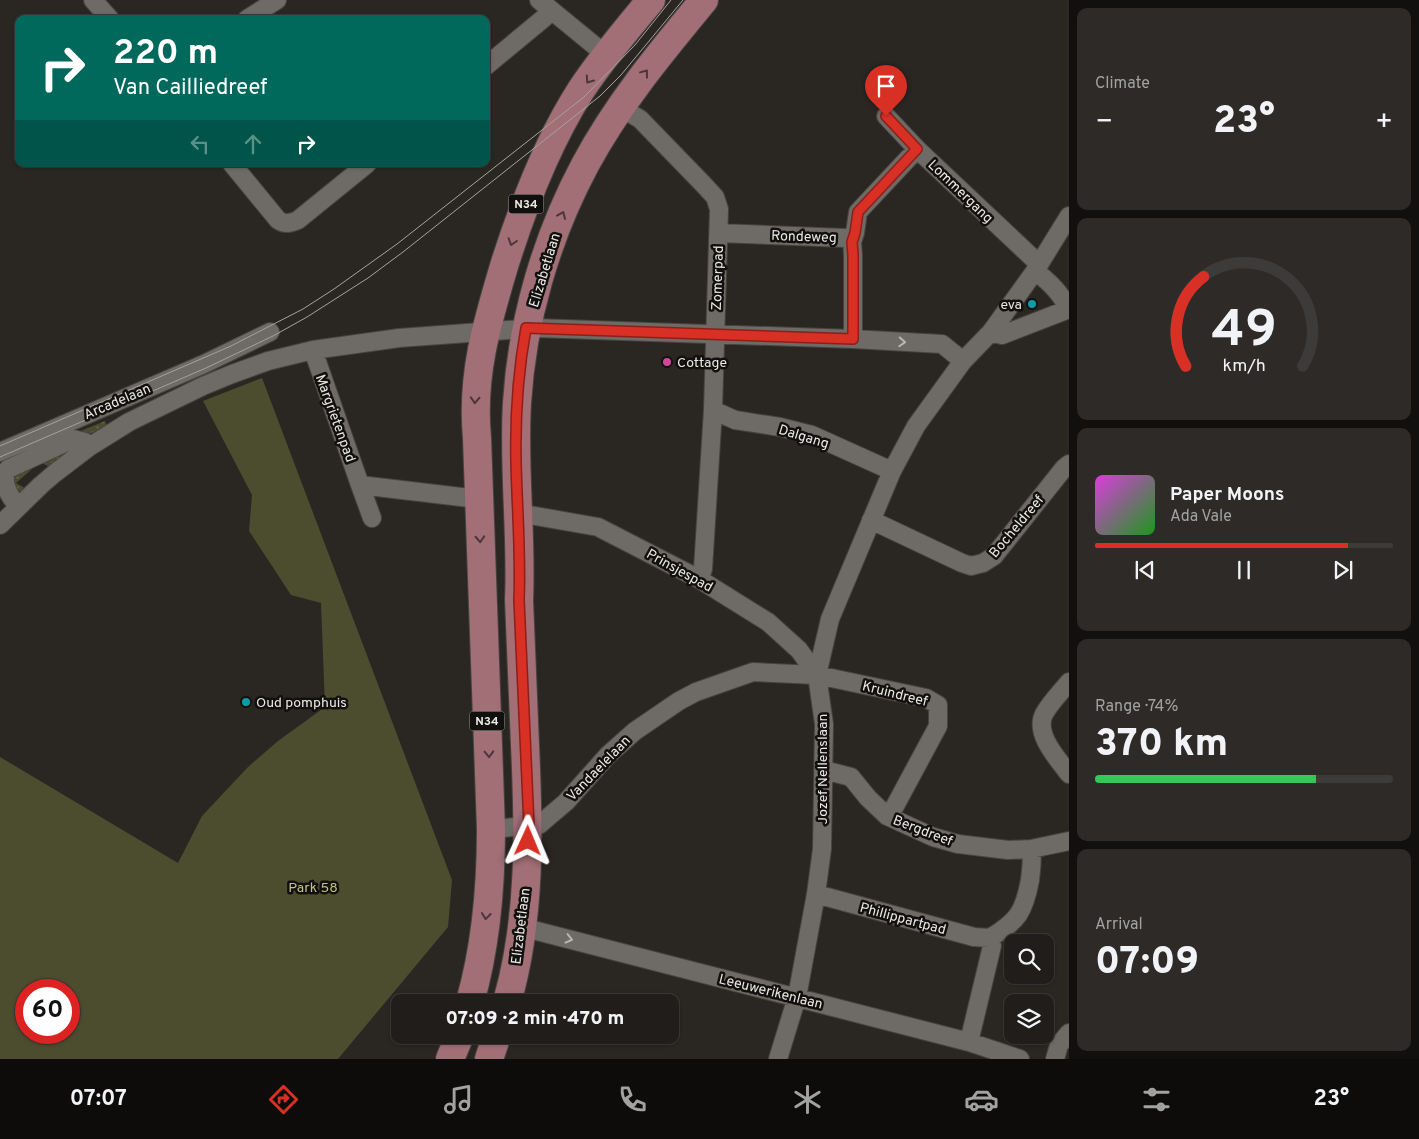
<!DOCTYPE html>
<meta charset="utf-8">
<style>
body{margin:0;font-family:Overpass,sans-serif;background:#2d2a27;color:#f1f3f6;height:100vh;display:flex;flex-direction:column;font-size:19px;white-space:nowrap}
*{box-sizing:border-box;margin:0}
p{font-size:16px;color:#a2a2a2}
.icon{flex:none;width:28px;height:28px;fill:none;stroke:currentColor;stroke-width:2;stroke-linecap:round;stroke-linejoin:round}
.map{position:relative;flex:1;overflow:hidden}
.drawer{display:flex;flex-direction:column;gap:8px;padding:8px;background:#12100e;width:350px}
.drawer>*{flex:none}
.hud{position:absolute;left:15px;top:15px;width:475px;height:152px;border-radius:10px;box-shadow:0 1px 4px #0004,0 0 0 1px #3d3b39;background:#00695c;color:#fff;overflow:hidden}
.tools{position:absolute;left:1004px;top:934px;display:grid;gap:10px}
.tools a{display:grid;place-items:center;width:50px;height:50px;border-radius:10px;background:#201d1a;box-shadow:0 1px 4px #0004,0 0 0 1px #3d3b39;font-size:25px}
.speed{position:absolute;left:15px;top:979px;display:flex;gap:10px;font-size:25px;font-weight:700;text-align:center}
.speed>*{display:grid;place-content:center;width:65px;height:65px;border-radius:50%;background:#201d1a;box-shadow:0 1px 4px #0004,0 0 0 1px #3d3b39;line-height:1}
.speed .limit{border:8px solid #d22;background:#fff;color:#111}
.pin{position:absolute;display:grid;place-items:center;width:42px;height:42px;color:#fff;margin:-51px -21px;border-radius:50% 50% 50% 0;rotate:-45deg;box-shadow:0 0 5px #0007}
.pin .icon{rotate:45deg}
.me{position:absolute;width:55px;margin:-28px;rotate:1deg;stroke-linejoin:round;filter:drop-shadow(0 0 4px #0008)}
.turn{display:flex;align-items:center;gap:18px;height:105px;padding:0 15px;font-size:22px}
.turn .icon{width:65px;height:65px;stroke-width:2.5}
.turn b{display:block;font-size:35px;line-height:42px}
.lanes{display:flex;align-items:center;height:48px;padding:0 15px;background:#0003;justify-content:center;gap:25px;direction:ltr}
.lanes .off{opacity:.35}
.big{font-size:38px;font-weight:800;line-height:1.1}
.drawer .card{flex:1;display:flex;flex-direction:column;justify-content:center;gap:8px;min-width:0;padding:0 18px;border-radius:10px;background:#2d2a27}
.drawer .dial{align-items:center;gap:0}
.dial svg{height:130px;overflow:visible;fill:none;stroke:#3d3b39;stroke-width:7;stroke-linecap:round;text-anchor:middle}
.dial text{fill:#f1f3f6;stroke:none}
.song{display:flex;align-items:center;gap:15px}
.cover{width:60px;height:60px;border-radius:8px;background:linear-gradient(135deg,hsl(300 70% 55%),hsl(120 70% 35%))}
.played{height:5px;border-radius:2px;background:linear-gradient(90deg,#d93025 85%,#3d3b39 85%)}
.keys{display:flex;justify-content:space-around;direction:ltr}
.heat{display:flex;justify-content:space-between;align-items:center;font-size:28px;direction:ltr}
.charge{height:8px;border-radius:4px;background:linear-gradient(90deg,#34c759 74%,#3d3b39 0)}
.trip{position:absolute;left:391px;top:994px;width:288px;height:50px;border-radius:10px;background:#201d1a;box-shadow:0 1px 4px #0004,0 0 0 1px #3d3b39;font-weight:800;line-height:50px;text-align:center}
.menu{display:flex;height:80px;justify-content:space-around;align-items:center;background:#0d0c0a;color:#a2a2a2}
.menu .icon{width:35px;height:35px}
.menu .selected{color:#d93025}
.menu b{font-size:22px;color:#f1f3f6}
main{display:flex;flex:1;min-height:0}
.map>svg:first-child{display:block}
.grass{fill:url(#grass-dots)}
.park{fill:#4c4d2f;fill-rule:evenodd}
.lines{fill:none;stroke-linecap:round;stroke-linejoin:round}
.street-casing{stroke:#474440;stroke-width:20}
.primary-casing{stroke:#474440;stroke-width:30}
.street{stroke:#6e6a65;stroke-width:18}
.primary{stroke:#a26f76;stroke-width:28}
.tram{stroke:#a5a29f;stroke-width:1}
.oneway{stroke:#4c3638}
.oneway2{stroke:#b8b6b2}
.route-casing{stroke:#8d1f18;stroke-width:12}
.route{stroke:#d93025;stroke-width:9}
.culture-dot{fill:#0f9aa8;stroke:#12100e;stroke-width:2}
.hotel-dot{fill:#d1479c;stroke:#12100e;stroke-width:2}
.labels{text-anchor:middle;stroke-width:5;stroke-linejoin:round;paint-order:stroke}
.shield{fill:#12100e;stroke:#a9a7a4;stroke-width:1}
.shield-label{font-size:12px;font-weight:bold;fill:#eae8e5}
.street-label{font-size:14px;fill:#eae8e5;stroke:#12100e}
.poi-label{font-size:14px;fill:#eae8e5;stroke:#12100e;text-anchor:start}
.park-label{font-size:14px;fill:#c3c67c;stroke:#12100e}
</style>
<main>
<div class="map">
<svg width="1069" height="1059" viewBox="0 0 1069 1059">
<defs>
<pattern id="grass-dots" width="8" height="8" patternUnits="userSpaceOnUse" patternTransform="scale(1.25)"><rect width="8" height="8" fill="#4c4d2f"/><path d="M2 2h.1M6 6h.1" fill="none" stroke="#66674d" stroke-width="1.8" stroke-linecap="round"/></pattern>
</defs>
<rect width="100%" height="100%" fill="#2a2723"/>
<path class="grass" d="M105 421 108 428 84 435 76 433Z
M76 444 78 448 52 468 40 462 16 483 28 490 21 492 15 490 12 471Z"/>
<path class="park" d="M262 378 452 880 448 927 338 1059H0V757L178 863 202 816 248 767 278 741 325 707 321 603 291 595 249 531 252 495 203 401ZM26 990H69V1032H26Z"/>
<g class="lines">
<g class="street-casing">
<path id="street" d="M93 0 110 19
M539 0 606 55
M247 19 277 0
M486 66 544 18 551 10
M621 108 640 119 704 185 715 197 719 209 713 410 703 569 699 579
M886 116 917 149 1039 264
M232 164 278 220C285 225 291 223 298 220L367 164
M719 233 845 238 852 242 853 255V339
M852 242 855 233 858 212 917 149
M1035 271C1047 280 1062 294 1068 309
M991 332 1002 335 1069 309
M313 350 360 485 478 499
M713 410 735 420 780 427 812 435 892 471
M0 452 204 364 270 332
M360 485 372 518
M19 506C9 498 0 480 8 469L73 439 85 442 89 447
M518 513 598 527 699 579 768 622 799 650 817 675
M871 520 962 563 971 566 983 563 994 556 1064 468 1069 464
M0 525 41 485 55 473 89 447 129 422 203 386 232 374 268 361 313 350 399 338 536 328 853 339 942 344 963 361
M1069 682C1061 692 1050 703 1044 714 1034 734 1058 759 1069 774
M824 770 851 777 868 798 887 816 933 837 958 844 1008 850 1031 849 1069 841
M491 829 539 825 566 802 608 755 635 731 679 701 696 692 753 672 817 675 926 698 938 705V726L895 806 887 816
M816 894 974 937 990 938
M521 928 533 930 969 1042 1020 1059
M969 1042 992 946 990 938C1018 921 1024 912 1030 880 1031 869 1033 860 1031 849
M778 1059 797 997 816 894 822 849 824 724 817 675 830 619 892 471 916 426 963 361 991 332 1035 271 1069 216
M1055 1059 1059 1045 1069 1033"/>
</g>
<g class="primary-casing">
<path id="primary" d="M470 1002C486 946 491 888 491 829L477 438C471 375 487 323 505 263 524 203 547 143 581 90 602 58 627 29 651 0
M507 1002C531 919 529 830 525 745 523 696 521 648 519 600 522 534 513 469 517 403 522 321 546 238 585 165 617 105 661 52 704 0
M450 1059 460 1035
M489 1059 497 1035"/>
</g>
<use href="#street" class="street"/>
<use href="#primary" class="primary"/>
<path class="tram" d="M0 446 231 346 303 309 334 289 397 244 584 97 635 45 671 0
M0 457 206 368 273 336 307 317 368 278 403 252 600 96 621 75 683 0"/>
</g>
<defs><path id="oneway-chevron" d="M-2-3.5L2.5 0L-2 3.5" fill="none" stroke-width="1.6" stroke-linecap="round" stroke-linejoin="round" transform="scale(1.25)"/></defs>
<g class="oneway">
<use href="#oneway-chevron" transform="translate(645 73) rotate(-53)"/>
<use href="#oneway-chevron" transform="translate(589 80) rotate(125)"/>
<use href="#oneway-chevron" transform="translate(562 215) rotate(-67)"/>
<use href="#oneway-chevron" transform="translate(512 242) rotate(108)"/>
<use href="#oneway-chevron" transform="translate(475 400) rotate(93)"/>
<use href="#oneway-chevron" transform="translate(480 539) rotate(87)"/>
<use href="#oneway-chevron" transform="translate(489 754) rotate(88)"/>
<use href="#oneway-chevron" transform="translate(486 916) rotate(96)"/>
</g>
<g class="oneway2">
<use href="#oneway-chevron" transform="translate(902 342) rotate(3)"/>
<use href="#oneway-chevron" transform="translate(569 939) rotate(14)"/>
</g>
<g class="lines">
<g class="route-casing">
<path id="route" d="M528 841 529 826 519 600C521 554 517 508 516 462 515 417 518 372 526 328L853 339V255L852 242 855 233 858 212 917 149 886 116"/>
</g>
<use href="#route" class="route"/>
</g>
<g class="culture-dot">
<circle cx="1032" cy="304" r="5"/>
<circle cx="246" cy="702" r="5"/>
</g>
<circle class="hotel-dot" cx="667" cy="362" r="5"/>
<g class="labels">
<g class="shield">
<rect x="508.5" y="194.5" width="35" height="19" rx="4"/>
<rect x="469.5" y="711.5" width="35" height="19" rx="4"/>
</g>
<g class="shield-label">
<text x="526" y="208">N34</text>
<text x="487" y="725">N34</text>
</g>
<g class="street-label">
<text transform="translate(961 191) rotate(44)" y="5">Lommergang</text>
<text transform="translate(804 236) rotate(2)" y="5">Rondeweg</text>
<text transform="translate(544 270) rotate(-73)" y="5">Elizabetlaan</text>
<text transform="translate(717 278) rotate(-88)" y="5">Zomerpad</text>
<text transform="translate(117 401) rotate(-23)" y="5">Arcadelaan</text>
<text transform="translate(336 418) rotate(70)" y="5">Margrietenpad</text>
<text transform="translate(804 436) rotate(17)" y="5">Dalgang</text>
<text transform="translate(1016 526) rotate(-50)" y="5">Bocheldreef</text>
<text transform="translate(680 570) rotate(29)" y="5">Prinsjespad</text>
<text transform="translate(895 693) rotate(14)" y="5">Kruindreef</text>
<text transform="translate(598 768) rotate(-46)" y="5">Vandaelelaan</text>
<text transform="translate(822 769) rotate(-90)" y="5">Jozef Nellenslaan</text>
<text transform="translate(923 830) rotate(21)" y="5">Bergdreef</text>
<text transform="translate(903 918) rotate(15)" y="5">Phillippartpad</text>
<text transform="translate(520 926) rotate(-83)" y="5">Elizabetlaan</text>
<text transform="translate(771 991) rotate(14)" y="5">Leeuwerikenlaan</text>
</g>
<g class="poi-label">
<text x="1022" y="309" text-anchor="end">eva</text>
<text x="677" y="367">Cottage</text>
<text x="256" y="707">Oud pomphuis</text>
</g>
<g class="park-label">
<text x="313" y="892">Park 58</text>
</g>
</g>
</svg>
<div class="tools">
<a><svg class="icon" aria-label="search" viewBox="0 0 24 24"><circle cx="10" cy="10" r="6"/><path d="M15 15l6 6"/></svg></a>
<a><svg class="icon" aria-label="layers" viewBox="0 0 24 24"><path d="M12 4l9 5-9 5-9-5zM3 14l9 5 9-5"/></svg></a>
</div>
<div class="speed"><div class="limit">60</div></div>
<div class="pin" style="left:886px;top:116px;background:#d93025"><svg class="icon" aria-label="arrive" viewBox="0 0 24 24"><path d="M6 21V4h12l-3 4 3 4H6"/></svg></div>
<svg class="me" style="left:528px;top:841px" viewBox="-20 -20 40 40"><path d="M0-17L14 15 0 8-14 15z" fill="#d93025" stroke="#fff" stroke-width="4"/></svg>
<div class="trip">07:09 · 2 min · 470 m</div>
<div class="hud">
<div class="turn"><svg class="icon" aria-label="right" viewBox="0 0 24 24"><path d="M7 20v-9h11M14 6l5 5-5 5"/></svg><div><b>220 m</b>Van Cailliedreef</div></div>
<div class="lanes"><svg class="icon off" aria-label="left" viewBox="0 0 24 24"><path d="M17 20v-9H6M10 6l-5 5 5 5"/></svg><svg class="icon off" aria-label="ahead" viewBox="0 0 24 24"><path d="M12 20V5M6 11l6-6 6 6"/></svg><svg class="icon" aria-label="right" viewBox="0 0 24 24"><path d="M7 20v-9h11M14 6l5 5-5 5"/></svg></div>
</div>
</div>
<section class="drawer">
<div class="card"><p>Climate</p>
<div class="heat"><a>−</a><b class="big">23°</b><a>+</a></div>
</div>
<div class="card dial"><svg viewBox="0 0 100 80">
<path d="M14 69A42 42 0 1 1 86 69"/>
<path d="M14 69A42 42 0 0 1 25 14" stroke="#d93025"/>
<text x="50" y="56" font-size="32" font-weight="700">49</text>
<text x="50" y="72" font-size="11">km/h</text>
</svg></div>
<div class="card">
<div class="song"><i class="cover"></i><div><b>Paper Moons</b><p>Ada Vale</p></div></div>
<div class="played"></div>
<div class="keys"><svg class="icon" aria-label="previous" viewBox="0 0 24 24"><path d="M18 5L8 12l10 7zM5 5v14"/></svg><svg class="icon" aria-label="pause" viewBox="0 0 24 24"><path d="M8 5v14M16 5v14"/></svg><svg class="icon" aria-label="next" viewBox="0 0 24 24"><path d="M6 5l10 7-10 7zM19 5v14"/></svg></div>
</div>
<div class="card"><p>Range · 74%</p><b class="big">370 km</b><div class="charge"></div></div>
<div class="card"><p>Arrival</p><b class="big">07:09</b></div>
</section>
</main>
<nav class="menu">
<b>07:07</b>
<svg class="icon selected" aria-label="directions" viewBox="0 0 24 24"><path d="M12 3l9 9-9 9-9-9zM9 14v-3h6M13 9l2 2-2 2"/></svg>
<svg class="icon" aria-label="music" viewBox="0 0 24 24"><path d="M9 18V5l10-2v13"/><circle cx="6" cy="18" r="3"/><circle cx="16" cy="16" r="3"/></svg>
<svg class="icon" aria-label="phone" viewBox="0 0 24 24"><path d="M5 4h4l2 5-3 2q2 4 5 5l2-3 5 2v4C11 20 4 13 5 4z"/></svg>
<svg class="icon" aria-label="climate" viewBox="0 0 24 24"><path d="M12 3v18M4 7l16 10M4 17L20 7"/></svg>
<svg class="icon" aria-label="car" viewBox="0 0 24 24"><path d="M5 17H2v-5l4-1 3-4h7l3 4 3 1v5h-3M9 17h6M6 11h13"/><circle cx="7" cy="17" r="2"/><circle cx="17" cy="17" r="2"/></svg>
<svg class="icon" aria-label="filters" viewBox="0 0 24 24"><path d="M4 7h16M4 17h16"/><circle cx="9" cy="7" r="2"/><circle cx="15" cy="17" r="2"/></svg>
<b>23°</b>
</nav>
